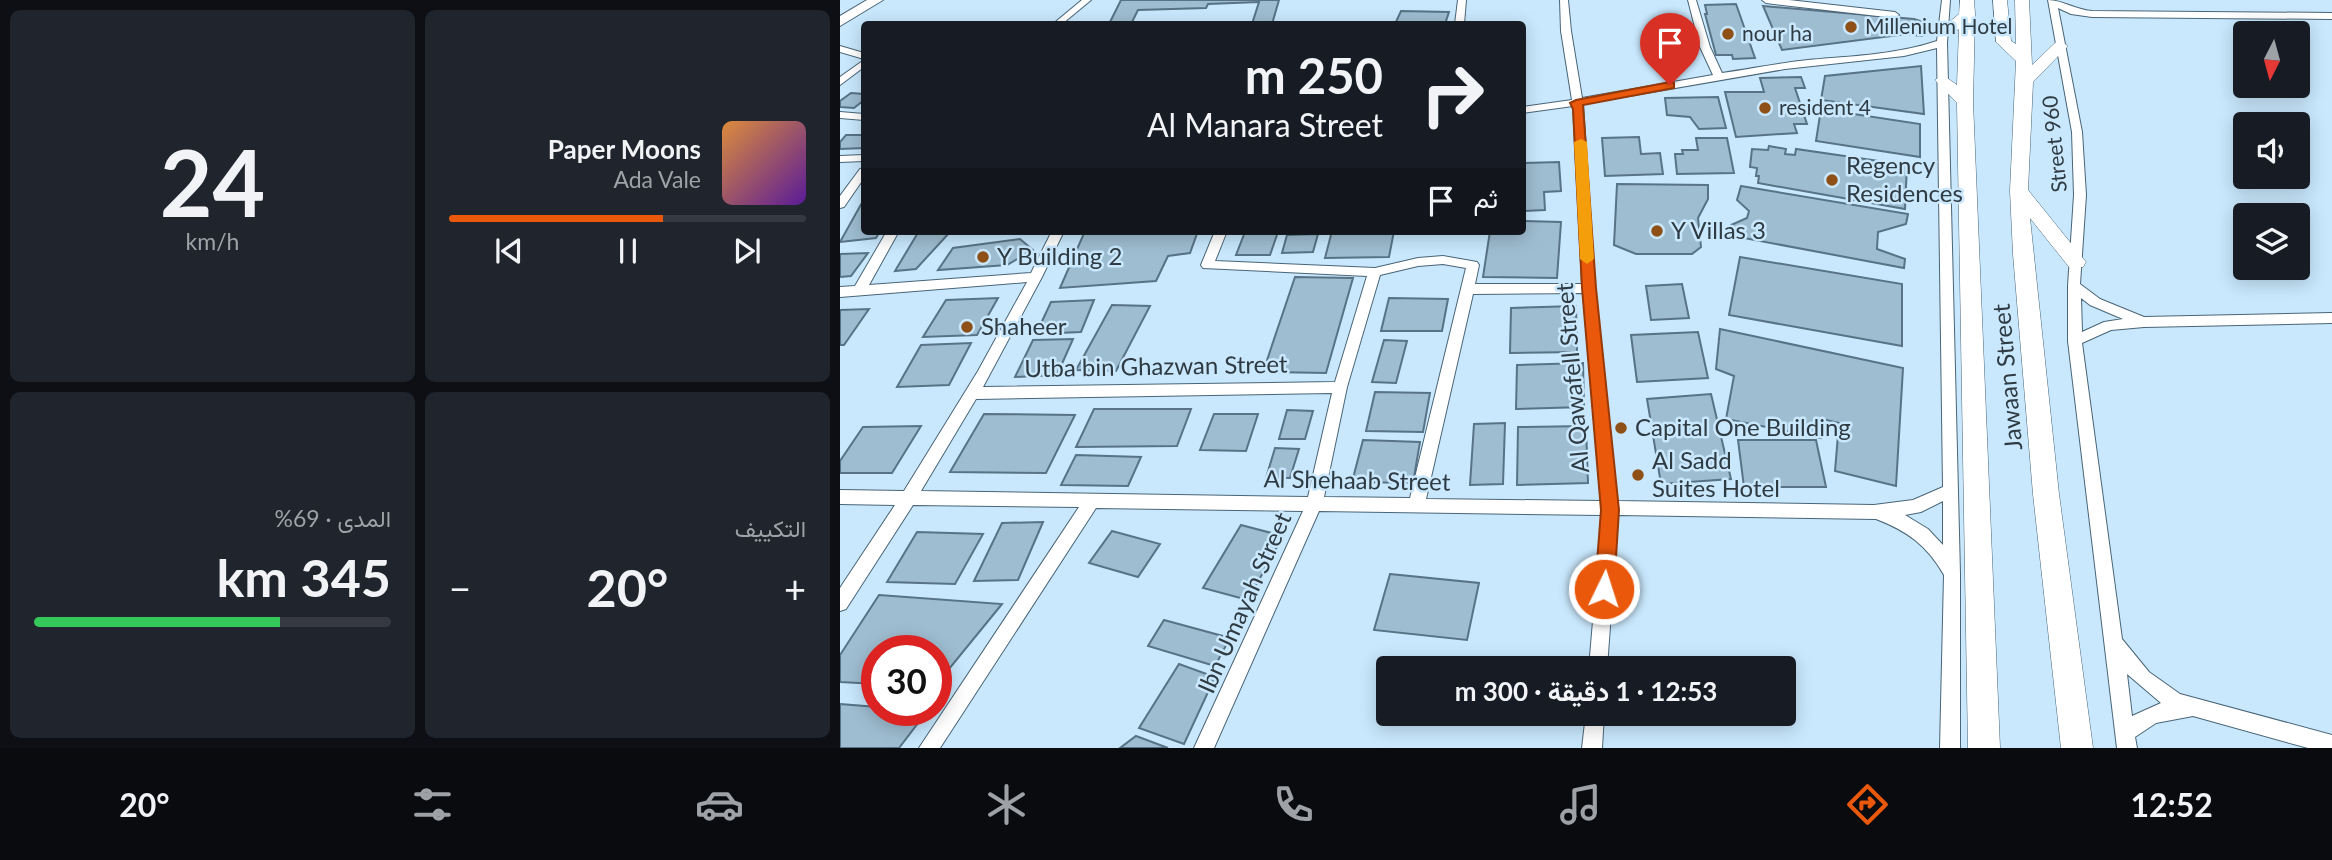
<!DOCTYPE html>
<html lang="ar">
<meta charset="utf-8">
<style>
body{margin:0;font-family:Lato,Vazirmatn,sans-serif;background:#20242c;color:#f1f3f6;direction:rtl;height:100vh;display:flex;flex-direction:column;font-size:26px;white-space:nowrap}
*{box-sizing:border-box;margin:0}
p{font-size:23px;color:#9ea1a6}
.icon{flex:none;width:38px;height:38px;fill:none;stroke:currentColor;stroke-width:2;stroke-linecap:round;stroke-linejoin:round}
.map{position:relative;flex:1;overflow:hidden;direction:ltr}
.drawer{display:flex;flex-direction:column;gap:10px;padding:10px;background:#0d0f14;width:840px}
.drawer>*{flex:none}
.top-card{position:absolute;left:21px;top:21px;width:665px;height:214px;border-radius:7px;box-shadow:0 4px 18px #0003;direction:rtl;background:#171b24;color:#f1f3f6;overflow:hidden}
.needle{width:46px;rotate:186deg}
.controls{position:absolute;left:1393px;top:21px;display:grid;gap:14px}
.controls a{display:grid;place-items:center;width:77px;height:77px;border-radius:7px;background:#171b24;box-shadow:0 4px 18px #0003;font-size:35px}
.speed{position:absolute;left:21px;top:635px;display:flex;gap:14px;font-size:35px;font-weight:700;text-align:center}
.speed>*{display:grid;place-content:center;width:91px;height:91px;border-radius:50%;background:#171b24;box-shadow:0 4px 18px #0003;line-height:1}
.speed .limit{border:10px solid #d22;background:#fff;color:#111}
.pin{position:absolute;display:grid;place-items:center;width:60px;height:60px;color:#fff;margin:-72px -30px;border-radius:50% 50% 50% 0;rotate:-45deg;box-shadow:0 0 7px #0007}
.pin .icon{rotate:45deg}
.me{position:absolute;width:77px;margin:-38px;rotate:4deg;stroke-linejoin:round;filter:drop-shadow(0 0 5px #0008)}
.turn{display:flex;align-items:center;gap:24px;height:147px;padding:0 28px;font-size:32px}
.turn .icon{width:91px;height:91px;stroke-width:2.5}
.turn b{display:block;font-size:49px;line-height:60px}
.then{display:flex;align-items:center;height:66px;padding:0 28px;background:#0003;gap:14px;font-size:26px}
.big{font-size:52px;font-weight:700;line-height:1.1}
.drawer .tile{flex:1;display:flex;flex-direction:column;justify-content:center;gap:10px;min-width:0;padding:0 24px;border-radius:10px;background:#20242c}
.drawer .dial{align-items:center;gap:0}
.dial b{font-size:91px;line-height:1}
.song{display:flex;align-items:center;gap:21px}
.cover{width:84px;height:84px;border-radius:10px;background:linear-gradient(135deg,hsl(30 70% 55%),hsl(270 70% 35%))}
.played{height:7px;border-radius:4px;background:linear-gradient(90deg,#ea580c 60%,#363941 60%)}
.keys{display:flex;justify-content:space-around;direction:ltr}
.heat{display:flex;justify-content:space-between;align-items:center;font-size:38px;direction:ltr}
.charge{height:10px;border-radius:5px;background:linear-gradient(90deg,#34c759 69%,#363941 0)}
.drawer .tiles{flex:1;display:grid;gap:10px;grid-template-columns:repeat(2,1fr)}
.trip{position:absolute;left:536px;top:656px;width:420px;height:70px;border-radius:7px;background:#171b24;box-shadow:0 4px 18px #0003;font-weight:700;line-height:70px;text-align:center;direction:rtl}
.dock{display:flex;height:112px;justify-content:space-around;align-items:center;background:#090b0e;color:#9ea1a6}
.dock .icon{width:49px;height:49px}
.dock .active{color:#ea580c}
.dock b{font-size:32px;color:#f1f3f6}
main{display:flex;flex:1;min-height:0}
.map>svg:first-child{display:block}
.building{fill:#9fbdd1;stroke:#577385;stroke-width:2}
.lines{fill:none;stroke-linecap:round;stroke-linejoin:round}
.street-casing{stroke:#496577;stroke-width:2}
.secondary-casing{stroke:#496577;stroke-width:2}
.primary-casing{stroke:#496577;stroke-width:1}
.street{fill:#fff;fill-rule:evenodd}
.secondary{fill:#fff;fill-rule:evenodd}
.primary{fill:#fff;fill-rule:evenodd}
.route{fill:#ea580c;stroke:#983908;stroke-width:2}
.slow{fill:#f59e0b}
.poi-dot{fill:#8f5017;stroke:#c9e8fd;stroke-width:2.5}
.labels{text-anchor:middle;stroke-width:5;stroke-linejoin:round;paint-order:stroke}
.far-poi-label{font-size:21px;fill:#2f3b43;stroke:#c9e8fd;text-anchor:start}
.far-street-label{font-size:21px;fill:#2f3b43;stroke:#c9e8fd}
.poi-label{font-size:24px;fill:#2f3b43;stroke:#c9e8fd;text-anchor:start}
.street-label{font-size:24px;fill:#2f3b43;stroke:#c9e8fd}
</style>
<main>
<div class="map">
<svg width="1492" height="748" viewBox="0 0 1492 748">
<rect width="100%" height="100%" fill="#c9e8fd"/>
<path class="building" d="M281 0H439L432 24H412L419 2 368 4 366 8 298 10 291 24H269Z
M896 4 915 58 893 59 892 55H876L865 14H867L865 5Z
M923 6 1074 19 1083 22 1091 28 1088 34 1081 36 1067 34 942 50Z
M561 11 609 12 605 24H555Z
M1081 66 1084 114 981 100 985 76Z
M961 77 965 88H955L967 124H954L957 133 896 137 885 92H924L920 78Z
M11 93 24 94V100L14 108 0 107V101Z
M878 97 886 128 859 129 850 117 827 115 825 98Z
M981 109 1080 124V157L976 141Z
M6 135H24V148L0 149V142Z
M799 137 801 154 820 153 823 174 765 176 762 138Z
M856 138H887L894 173 837 174 835 154H843L842 150H858Z
M929 146 946 149 945 154 955 155 956 149 1067 165 1065 209 918 183 919 176H916L917 168 910 167 912 149 928 150Z
M719 162 721 191 704 192 705 210 682 211V163Z
M777 184 868 185V199L858 218 861 247 852 254H796L774 245Z
M901 186 1068 214 1066 224 1038 232 1037 249 1065 259 1064 268 888 235 891 225 907 218 909 211 897 200Z
M24 199V231H40L36 238 0 242Z
M682 221 721 222 717 278 643 277 650 231H682Z
M79 231H111L76 269 55 271Z
M245 231H358L350 253 328 256 316 281 220 288Z
M492 231H554L549 257 485 258Z
M405 232H438L430 255H396Z
M478 234 473 252 442 253 447 235Z
M180 239 193 250 167 265 98 270 113 248Z
M28 253 11 276 0 277V254Z
M900 257 1062 284V346L889 315Z
M455 277 513 278 486 373 423 372Z
M842 284 849 318 811 320 806 286Z
M158 298 137 335 83 337 106 300Z
M549 298 608 299 602 331H541Z
M254 300 241 332 196 334 211 302Z
M272 305 310 306 276 371 236 370Z
M736 306 737 352 670 353 671 308Z
M29 309 4 345H0V310Z
M880 329 1063 368 1056 486 995 471 999 423 982 419 981 438 886 419 894 376 876 369Z
M858 332 868 378 797 382 791 335Z
M233 339 217 375 175 377 193 340Z
M544 340 567 341 556 383 532 382Z
M131 343 109 385 57 387 81 345Z
M743 363 744 407 676 409 677 365Z
M535 392 590 393 583 432 526 431Z
M871 394 891 479 821 484 807 399Z
M254 409H351L337 446 236 447Z
M447 410 473 411 465 439H439Z
M144 414 235 415 206 473 110 472Z
M374 414H418L406 451 360 450Z
M665 423 663 484 630 485 634 424Z
M81 426 52 473H0V461L23 427Z
M746 426 748 483 677 485 678 427Z
M523 440 580 442 573 483 512 482Z
M898 440H976L986 487H904Z
M435 448 459 449 450 478H426Z
M236 455 301 457 288 486 221 485Z
M203 522 178 580 134 581 162 523Z
M401 525 443 536 408 600 363 588Z
M272 531 320 544 298 577 249 563Z
M77 532 143 534 115 584 47 582Z
M550 574 639 583 627 640 534 630Z
M39 595 162 604 96 685V651H37V684L0 682V655Z
M324 620 390 638 375 666 308 646Z
M339 664 375 677 344 744 299 728Z
M0 704 37 707V710H88L59 748H0Z
M296 736 328 748H280Z"/>
<g class="lines">
<g class="street-casing">
<path id="street" d="M242 0H251L222 24H213Z
M618 0H626L624 24H615Z
M720 0H728L731 31 742 98 873 75 860 47 848 0H856L870 47 882 73C910 69 939 63 968 60 1012 56 1055 55 1097 41L1102 0H1110L1107 43 1120 574V748H1100L1104 575C1087 545 1067 531 1036 519L778 515 767 668H749L762 515 479 511 374 748H354L463 511 256 508 100 748H79L239 507 73 505 6 609 0 611V588L55 505 0 504V490L64 491 138 371 187 282 0 297V287L15 286 47 231H59L29 285 191 273 212 231H224L202 277 143 387 495 382 527 276 363 268 361 265 375 231H387L375 261 535 268 578 258 603 256 637 262 639 265 635 284H742L733 106 682 113V107L732 100 721 31ZM1097 48 1103 487 1073 500 1034 505 777 501 755 288 743 104 945 69 1064 56ZM603 264 626 268 570 498 484 497 507 387 540 275 578 266ZM743 293 761 501 586 499 633 294ZM492 393 468 497 81 491 136 399ZM1103 501V545L1088 529 1065 515 1081 512Z
M922 0H949L1055 12 1059 15 1055 18 926 3Z
M1208 0C1222 0 1236 10 1252 11L1492 13V19L1252 17 1231 14 1218 8 1242 132 1246 195 1240 284 1260 299 1304 317 1492 313V323L1304 327 1271 330 1242 343 1282 639 1309 672 1340 694 1492 735V748H1468L1353 716 1316 723 1295 737 1297 748H1277L1228 341V286L1234 195 1232 132ZM1241 298 1250 305 1283 319 1264 322 1242 332ZM1287 674 1321 703 1292 716Z
M0 46 24 53V59L0 52Z
M24 60V67L0 85V77Z
M0 112 24 114V120L0 118Z
M24 155V161L0 162V156Z
M24 168V178L4 207 0 208V196L20 169Z
M746 714H764L762 748H742Z"/>
</g>
<g class="secondary-casing">
<path id="secondary" d="M27 0H43L0 26V16Z"/>
</g>
<g class="primary-casing">
<path id="primary" d="M1120 0H1134L1135 14 1133 102 1160 748H1128L1117 103 1095 80 1103 75 1117 85 1119 29 1103 39 1095 34 1119 14Z
M1153 0H1167L1171 41 1176 44 1175 0H1189L1192 65 1215 43 1220 41 1228 46 1193 82 1188 190 1246 262 1243 267H1229L1190 218 1219 494 1253 748H1221L1193 494 1173 254 1170 191 1176 61 1156 42Z"/>
</g>
<use href="#street" class="street"/>
<use href="#secondary" class="secondary"/>
<use href="#primary" class="primary"/>
</g>
<path class="route" d="M830 82 834 83V88L743 105 756 288 779 510 774 589 771 596 764 598 757 596 755 589 761 510 742 288 733 109 730 103 736 100Z"/>
<path class="slow" d="M741 139 747 142 754 259 747 264 740 259 734 142Z"/>
<g class="poi-dot">
<circle cx="1011" cy="27" r="7"/>
<circle cx="888" cy="34" r="7"/>
<circle cx="925" cy="108" r="7"/>
<circle cx="992" cy="180" r="7"/>
<circle cx="817" cy="231" r="7"/>
<circle cx="143" cy="257" r="7"/>
<circle cx="127" cy="327" r="7"/>
<circle cx="781" cy="428" r="7"/>
<circle cx="798" cy="475" r="7"/>
</g>
<g class="labels">
<g class="far-poi-label">
<text x="1025" y="34">Millenium Hotel</text>
<text x="902" y="41">nour ha</text>
<text x="939" y="115">resident 4</text>
</g>
<g class="far-street-label">
<text transform="translate(1215 144) rotate(-96)" y="7">Street 960</text>
</g>
<g class="poi-label">
<text x="1006" y="174">Regency<tspan x="1006" dy="28">Residences</tspan></text>
<text x="831" y="239">Y Villas 3</text>
<text x="157" y="265">Y Building 2</text>
<text x="141" y="335">Shaheer</text>
<text x="795" y="436">Capital One Building</text>
<text x="812" y="469">Al Sadd<tspan x="812" dy="28">Suites Hotel</tspan></text>
</g>
<g class="street-label">
<text transform="translate(316 367) rotate(-1)" y="8">Utba bin Ghazwan Street</text>
<text transform="translate(1168 377) rotate(-95)" y="8">Jawaan Street</text>
<text transform="translate(733 378) rotate(-95)" y="8">Al Qawafell Street</text>
<text transform="translate(517 481) rotate(1)" y="8">Al Shehaab Street</text>
<text transform="translate(405 603) rotate(-66)" y="8">Ibn Umayah Street</text>
</g>
</g>
</svg>
<div class="controls">
<a><svg class="needle" viewBox="-14 -14 28 28"><path d="M0-13l5 13h-10z" fill="#e53935"/><path d="M0 13l5-13h-10z" fill="#9ea1a6"/></svg></a>
<a><svg class="icon" aria-label="sound" viewBox="0 0 24 24"><path d="M4 9h4l5-4v14l-5-4H4zM17 9q2 3 0 6"/></svg></a>
<a><svg class="icon" aria-label="layers" viewBox="0 0 24 24"><path d="M12 4l9 5-9 5-9-5zM3 14l9 5 9-5"/></svg></a>
</div>
<div class="speed"><div class="limit">30</div></div>
<div class="pin" style="left:830px;top:85px;background:#d93025"><svg class="icon" aria-label="arrive" viewBox="0 0 24 24"><path d="M6 21V4h12l-3 4 3 4H6"/></svg></div>
<svg class="me" style="left:764px;top:589px" viewBox="-20 -20 40 40"><circle r="17" fill="#ea580c" stroke="#fff" stroke-width="3"/><path d="M0-11L8 9 0 5-8 9z" fill="#fff"/></svg>
<div class="trip">12:53 · 1 دقيقة · 300 m</div>
<div class="top-card">
<div class="turn"><svg class="icon" aria-label="right" viewBox="0 0 24 24"><path d="M7 20v-9h11M14 6l5 5-5 5"/></svg><div><b>250 m</b>Al Manara Street</div></div>
<div class="then">ثم<svg class="icon" aria-label="arrive" viewBox="0 0 24 24"><path d="M6 21V4h12l-3 4 3 4H6"/></svg></div>
</div>
</div>
<section class="drawer">
<div class="tiles">
<div class="tile">
<div class="song"><i class="cover"></i><div><b>Paper Moons</b><p>Ada Vale</p></div></div>
<div class="played"></div>
<div class="keys"><svg class="icon" aria-label="previous" viewBox="0 0 24 24"><path d="M18 5L8 12l10 7zM5 5v14"/></svg><svg class="icon" aria-label="pause" viewBox="0 0 24 24"><path d="M8 5v14M16 5v14"/></svg><svg class="icon" aria-label="next" viewBox="0 0 24 24"><path d="M6 5l10 7-10 7zM19 5v14"/></svg></div>
</div>
<div class="tile dial"><b>24</b><p>km/h</p></div>
<div class="tile"><p>التكييف</p>
<div class="heat"><a>−</a><b class="big">20°</b><a>+</a></div>
</div>
<div class="tile"><p>المدى · 69%</p><b class="big">345 km</b><div class="charge"></div></div>
</div>
</section>
</main>
<nav class="dock">
<b>12:52</b>
<svg class="icon active" aria-label="directions" viewBox="0 0 24 24"><path d="M12 3l9 9-9 9-9-9zM9 14v-3h6M13 9l2 2-2 2"/></svg>
<svg class="icon" aria-label="music" viewBox="0 0 24 24"><path d="M9 18V5l10-2v13"/><circle cx="6" cy="18" r="3"/><circle cx="16" cy="16" r="3"/></svg>
<svg class="icon" aria-label="phone" viewBox="0 0 24 24"><path d="M5 4h4l2 5-3 2q2 4 5 5l2-3 5 2v4C11 20 4 13 5 4z"/></svg>
<svg class="icon" aria-label="climate" viewBox="0 0 24 24"><path d="M12 3v18M4 7l16 10M4 17L20 7"/></svg>
<svg class="icon" aria-label="car" viewBox="0 0 24 24"><path d="M5 17H2v-5l4-1 3-4h7l3 4 3 1v5h-3M9 17h6M6 11h13"/><circle cx="7" cy="17" r="2"/><circle cx="17" cy="17" r="2"/></svg>
<svg class="icon" aria-label="filters" viewBox="0 0 24 24"><path d="M4 7h16M4 17h16"/><circle cx="9" cy="7" r="2"/><circle cx="15" cy="17" r="2"/></svg>
<b>20°</b>
</nav>
